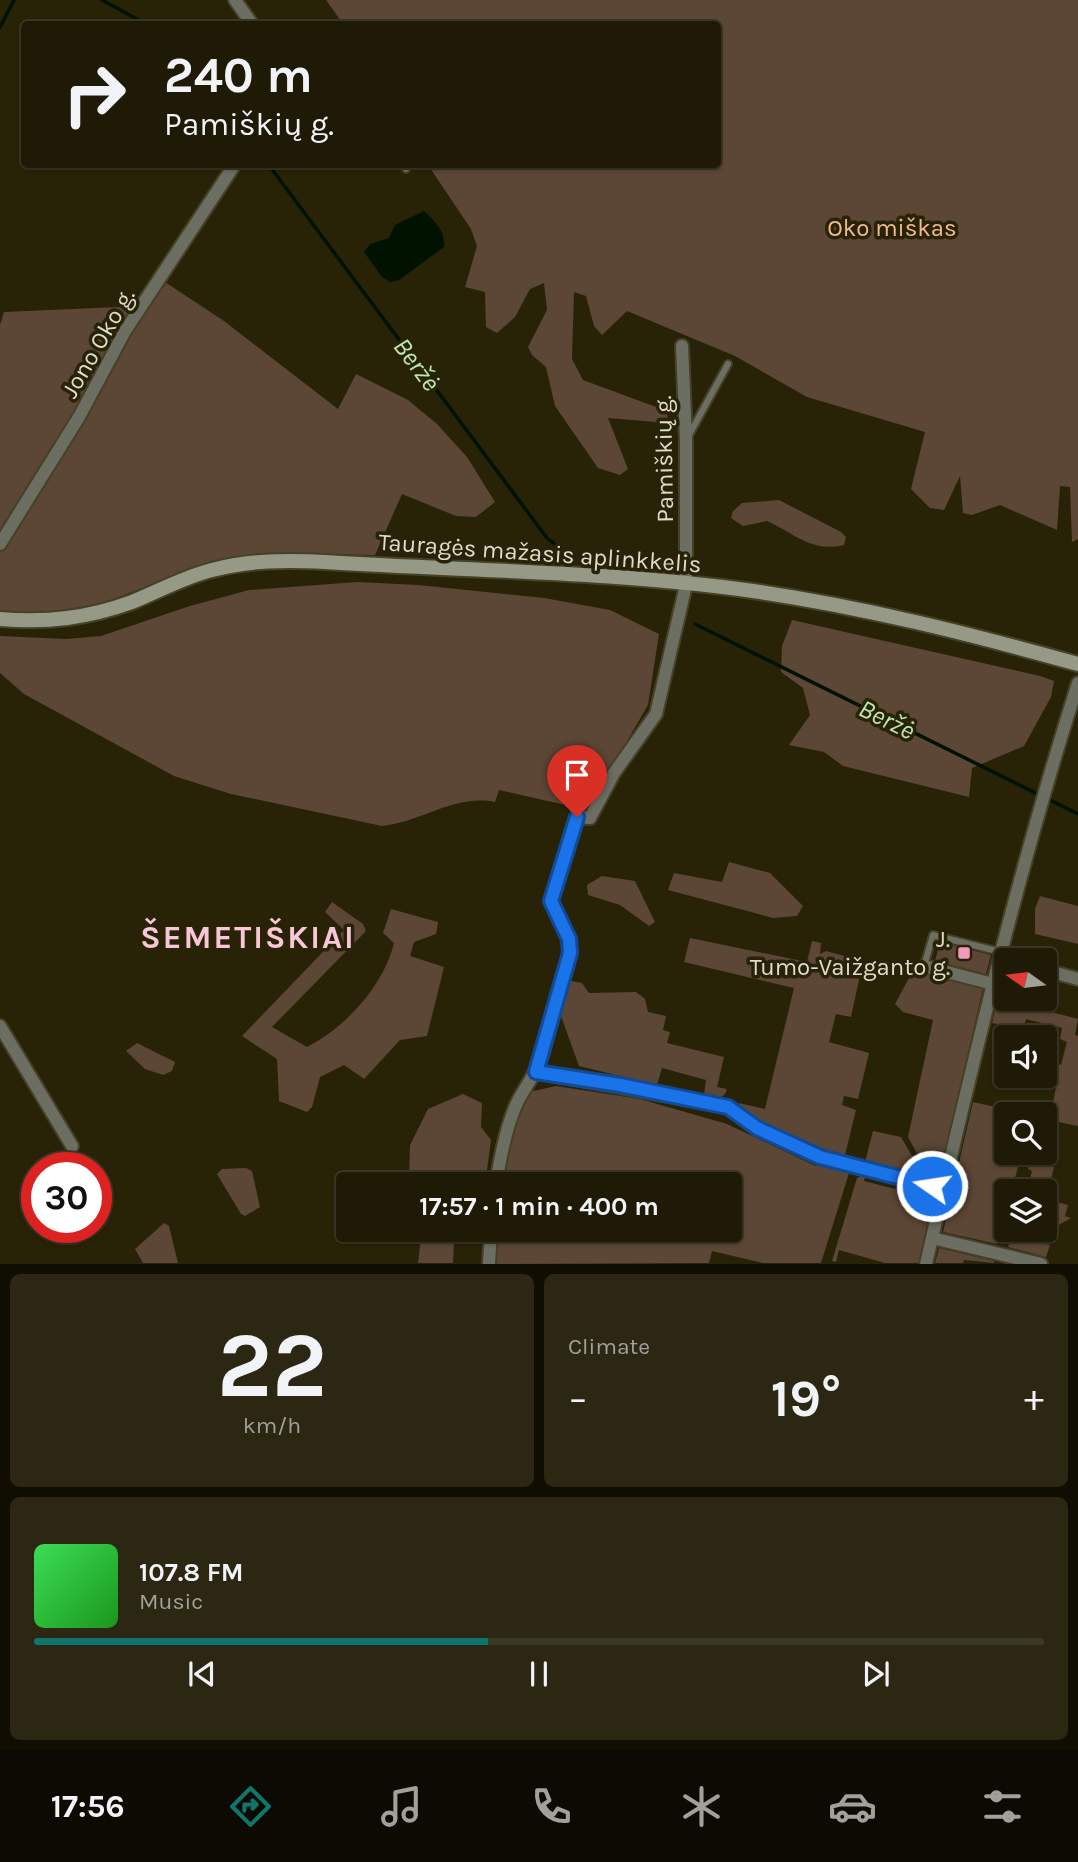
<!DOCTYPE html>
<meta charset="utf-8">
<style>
body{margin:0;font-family:Karla,sans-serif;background:#2b2713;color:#f1f3f6;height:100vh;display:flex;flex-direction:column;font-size:26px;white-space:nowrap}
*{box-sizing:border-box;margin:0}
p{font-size:23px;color:#a1a19a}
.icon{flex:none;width:38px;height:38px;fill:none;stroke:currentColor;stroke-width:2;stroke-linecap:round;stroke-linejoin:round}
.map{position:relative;height:1264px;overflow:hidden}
.details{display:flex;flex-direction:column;gap:10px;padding:10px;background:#100e03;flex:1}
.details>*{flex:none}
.hud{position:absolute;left:21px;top:21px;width:700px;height:147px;border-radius:7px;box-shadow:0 2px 5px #0004,0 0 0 2px #3c3827;background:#1e1a05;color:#f1f3f6;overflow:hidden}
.needle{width:46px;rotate:284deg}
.controls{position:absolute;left:994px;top:948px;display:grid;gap:14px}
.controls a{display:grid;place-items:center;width:63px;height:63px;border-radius:7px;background:#1e1a05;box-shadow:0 2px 5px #0004,0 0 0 2px #3c3827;font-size:35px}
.speed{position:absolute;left:21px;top:1152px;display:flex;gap:14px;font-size:35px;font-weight:700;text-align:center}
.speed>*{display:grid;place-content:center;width:91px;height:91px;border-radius:50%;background:#1e1a05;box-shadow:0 2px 5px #0004,0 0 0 2px #3c3827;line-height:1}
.speed .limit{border:10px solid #d22;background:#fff;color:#111}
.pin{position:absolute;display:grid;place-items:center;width:60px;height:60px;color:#fff;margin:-72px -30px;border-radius:50% 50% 50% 0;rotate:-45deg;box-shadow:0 0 7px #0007}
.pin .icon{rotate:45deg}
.me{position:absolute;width:77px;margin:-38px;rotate:283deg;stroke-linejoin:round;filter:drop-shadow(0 0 5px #0008)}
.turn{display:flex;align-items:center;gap:24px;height:147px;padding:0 28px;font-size:32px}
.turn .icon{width:91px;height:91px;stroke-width:2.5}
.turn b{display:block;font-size:49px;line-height:60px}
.big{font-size:52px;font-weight:700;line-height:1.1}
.details .widget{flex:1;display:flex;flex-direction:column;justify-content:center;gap:10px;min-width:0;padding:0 24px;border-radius:10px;background:#2b2713}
.details .dial{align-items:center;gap:0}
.dial b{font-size:91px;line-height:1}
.song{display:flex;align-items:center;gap:21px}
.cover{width:84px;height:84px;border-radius:10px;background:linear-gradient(135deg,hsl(130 70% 55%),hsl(120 70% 35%))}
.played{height:7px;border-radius:4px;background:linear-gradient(90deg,#0f766e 45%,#3c3827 45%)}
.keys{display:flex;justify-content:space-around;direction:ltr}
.heat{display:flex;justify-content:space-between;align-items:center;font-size:38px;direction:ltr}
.details .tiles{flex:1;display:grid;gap:10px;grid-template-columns:1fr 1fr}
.widget:last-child{grid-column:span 2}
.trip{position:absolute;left:336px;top:1172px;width:406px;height:70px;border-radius:7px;background:#1e1a05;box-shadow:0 2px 5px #0004,0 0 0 2px #3c3827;font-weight:700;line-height:70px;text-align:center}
.menu{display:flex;height:112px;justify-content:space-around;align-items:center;background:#0c0a02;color:#a1a19a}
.menu .icon{width:49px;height:49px}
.menu .current{color:#0f766e}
.menu b{font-size:32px;color:#f1f3f6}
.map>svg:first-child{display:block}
.green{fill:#5c4636}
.water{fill:#021200}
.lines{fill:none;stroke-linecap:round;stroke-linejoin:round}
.stream{stroke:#021200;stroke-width:3.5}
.service-casing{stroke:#454127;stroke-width:10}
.minor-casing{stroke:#454127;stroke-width:16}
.secondary-casing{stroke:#454127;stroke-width:18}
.service{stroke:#6b6e61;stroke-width:6}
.minor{stroke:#6b6e61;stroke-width:12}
.secondary{stroke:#959985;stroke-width:14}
.route-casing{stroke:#114b97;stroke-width:18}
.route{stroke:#1a73e8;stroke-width:12}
.poi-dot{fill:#ef9ab8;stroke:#282307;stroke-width:2.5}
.labels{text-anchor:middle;stroke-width:7;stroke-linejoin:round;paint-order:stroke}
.park-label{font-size:24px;fill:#f2b98f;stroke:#282307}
.street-label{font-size:24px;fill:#dfdccc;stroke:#282307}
.poi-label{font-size:24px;fill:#dfdccc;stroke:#282307;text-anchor:end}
.water-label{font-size:26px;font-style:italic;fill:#bde7af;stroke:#282307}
.district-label{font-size:32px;font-weight:bold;letter-spacing:2px;fill:#f8c6d6;stroke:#282307}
</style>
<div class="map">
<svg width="1078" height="1264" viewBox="0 0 1078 1264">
<rect width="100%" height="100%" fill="#282307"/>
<path class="green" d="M326 0H1078V539L1072 542 1070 487 1060 486 1057 530 1000 505 972 515 963 513 960 476 944 510 930 508 911 489 925 432 807 397 735 356 627 311 602 335 594 326 586 296 574 292 572 359 583 380 667 411 668 423 608 418 628 469 620 475 598 468 555 406 546 367 532 355 528 347 547 310 544 283 530 289 515 317 497 333 486 327 485 292 465 287 477 246 471 229 428 165 718 164V24H343Z
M162 280 224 321 338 409 356 374 408 400 437 424 467 457 495 502 476 517 456 516 402 494 375 555 261 553 204 564 101 604 35 614 0 611V325L4 312 119 307 148 302Z
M779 500 841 532 846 537 844 545C812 553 794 533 767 521L743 526 731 518 733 511 742 503Z
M357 582 418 585 544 598 610 610 659 634 648 705 590 805 583 809 499 790 495 802C454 794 422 822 382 826L231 794 174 776 24 694 0 673V636L67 639 101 636 190 606 249 590Z
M792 620 1040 676 1054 681 1051 697 1024 746 972 768 969 797 843 766 824 752 789 745 810 715 803 688 781 672 782 646Z
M729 862 770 873 803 906 797 916 773 918 668 890 674 873 722 882Z
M602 876 635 881 655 922 649 926 620 905 588 895 587 885Z
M1040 896 1078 906V944L1035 934V909Z
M332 902 363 924 366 931 272 1027 307 1047C346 1027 384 985 394 943L383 933 391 909 438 922 436 934 414 942 410 956 444 967 427 1036 400 1040 364 1079 344 1065 320 1077 312 1107 307 1112 279 1101 277 1059 242 1036 344 930 325 912Z
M690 938 807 962 812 941 821 943 820 954 826 951 863 961 851 1017 836 1014 829 1042 869 1053 858 1099 844 1096 842 1105 856 1110 845 1155C822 1150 754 1123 739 1106V1103L765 1109 794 988 684 962Z
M940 942 991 955 986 974 935 961Z
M920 971 983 988 941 1173 931 1179 908 1137 933 1020 903 1012 895 1004 910 976Z
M571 981 582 983 589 993 636 992 645 999 648 1012 666 1016 663 1030 670 1032 667 1043 724 1057 717 1087 727 1089 725 1094 720 1098 704 1095 706 1080 662 1068 657 1085 579 1066 561 1016Z
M998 998 1078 1019 1075 1035 1078 1036V1126L1058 1122 1050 1155 1044 1153 1045 1115H1041L1045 1101 1053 1103 1057 1082 1051 1080 1056 1063 1061 1065 1067 1042 1060 1039 1062 1028 1026 1019 1023 1029 992 1023Z
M137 1043 175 1062 172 1071 163 1075 145 1069 126 1051Z
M556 1086 640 1099 727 1124 816 1166 820 1161 849 1173 821 1263H763L712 1251 709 1263 491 1264 493 1230H730V1185H498L517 1107 529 1092Z
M463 1094 482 1103 481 1127 491 1140 485 1185 409 1183 410 1145 428 1109Z
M973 1102 1031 1115H1006V1153H1022L1011 1192H1006V1210L997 1244 943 1232Z
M873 1131 901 1137 924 1177 865 1162Z
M1030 1162 1054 1167 1046 1199 1068 1205 1065 1216 1071 1218 1050 1230 1045 1229V1192H1023L1024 1187H1028L1032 1171 1028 1169Z
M246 1168 252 1171 260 1207 245 1216 241 1214 217 1174 222 1169Z
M861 1176 865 1177 864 1181 895 1189 897 1184 922 1190 931 1200 920 1263H885L839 1250 836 1262 832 1261 857 1178Z
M164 1223 169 1226 178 1263H143L135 1249Z
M422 1230H451L454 1240 453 1263H418Z
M1013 1230H1035L1033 1241 1050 1245 1046 1257 1008 1247Z
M939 1248 994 1261V1263L964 1260 963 1263H935Z"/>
<path class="water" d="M424 211C434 220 446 232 444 247L399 280 390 282 382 277 364 252 370 244 389 238 395 225Z"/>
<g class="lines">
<path class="stream" d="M102 0 146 24
M0 27 14 0
M268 164 547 538 571 557
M695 624 1078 814"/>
<g class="service-casing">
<path id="service" d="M403 164 406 169
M689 435 728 364
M924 966 933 935 1001 952"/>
</g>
<g class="minor-casing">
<path id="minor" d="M235 0 252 24
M0 544 79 417 125 331 235 164
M924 966 993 984
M1045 970 1078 979
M0 1026 72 1146
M536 1072 728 1107 757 1128 820 1157 943 1189
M496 1185C500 1158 505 1130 516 1105 524 1088 536 1074 542 1056L570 953 569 939 551 901 577 817 590 818 614 773 656 714 686 585V440L682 346
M932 1238 1041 1264
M489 1264 491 1230
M926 1264C971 1069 1017 874 1078 683"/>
</g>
<g class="secondary-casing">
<path id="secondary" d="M0 619C47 623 88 618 132 602 159 591 184 577 212 570 250 560 286 560 325 562 467 571 611 571 753 591 864 607 970 634 1078 664"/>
</g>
<use href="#service" class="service"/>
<use href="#minor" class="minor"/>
<use href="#secondary" class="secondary"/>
</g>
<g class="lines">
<g class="route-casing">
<path id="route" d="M577 817 551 901 569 939 570 953 536 1072 620 1085 728 1107 757 1128 820 1157 932 1186"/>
</g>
<use href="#route" class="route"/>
</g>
<rect class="poi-dot" x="957" y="946" width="14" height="14" rx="3.5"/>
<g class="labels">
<g class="park-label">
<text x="892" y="236">Oko miškas</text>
</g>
<g class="street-label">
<text transform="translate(98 343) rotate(-60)" y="8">Jono Oko g.</text>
<text transform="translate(664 459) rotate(-91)" y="8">Pamiškių g.</text>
<text transform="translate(540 553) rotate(4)" y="8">Tauragės mažasis aplinkkelis</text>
</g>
<g class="poi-label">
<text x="950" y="947">J.<tspan x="950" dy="28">Tumo-Vaižganto g.</tspan></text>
</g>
<g class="water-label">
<text transform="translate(417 364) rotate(53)" y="9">Beržė</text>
<text transform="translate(887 719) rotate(26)" y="9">Beržė</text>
</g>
<g class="district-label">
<text x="248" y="948">ŠEMETIŠKIAI</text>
</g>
</g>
</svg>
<div class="controls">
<a><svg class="needle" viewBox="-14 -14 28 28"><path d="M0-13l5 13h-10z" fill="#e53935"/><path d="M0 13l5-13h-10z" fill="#a1a19a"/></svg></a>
<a><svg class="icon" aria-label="sound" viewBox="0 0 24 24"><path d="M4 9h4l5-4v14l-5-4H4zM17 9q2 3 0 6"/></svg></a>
<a><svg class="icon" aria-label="search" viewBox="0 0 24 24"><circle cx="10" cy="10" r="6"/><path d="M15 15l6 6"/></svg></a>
<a><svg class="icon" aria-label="layers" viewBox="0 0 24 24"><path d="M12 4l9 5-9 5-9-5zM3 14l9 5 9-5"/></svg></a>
</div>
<div class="speed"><div class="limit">30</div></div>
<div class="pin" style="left:577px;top:817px;background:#d93025"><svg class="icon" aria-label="arrive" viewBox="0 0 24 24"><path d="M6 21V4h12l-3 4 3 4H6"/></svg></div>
<svg class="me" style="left:932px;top:1186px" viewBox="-20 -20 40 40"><circle r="17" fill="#1a73e8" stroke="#fff" stroke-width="3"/><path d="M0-11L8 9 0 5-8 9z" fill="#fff"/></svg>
<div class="trip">17:57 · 1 min · 400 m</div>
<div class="hud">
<div class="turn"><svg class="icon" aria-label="right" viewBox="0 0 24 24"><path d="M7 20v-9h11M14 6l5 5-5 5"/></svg><div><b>240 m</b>Pamiškių g.</div></div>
</div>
</div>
<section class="details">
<div class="tiles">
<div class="widget dial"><b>22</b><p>km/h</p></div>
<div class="widget"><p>Climate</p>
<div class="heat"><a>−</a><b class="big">19°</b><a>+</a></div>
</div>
<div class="widget">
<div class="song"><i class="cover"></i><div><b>107.8 FM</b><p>Music</p></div></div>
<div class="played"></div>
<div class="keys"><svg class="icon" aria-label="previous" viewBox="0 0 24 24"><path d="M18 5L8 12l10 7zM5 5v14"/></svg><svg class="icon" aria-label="pause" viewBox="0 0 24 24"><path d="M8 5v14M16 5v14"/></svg><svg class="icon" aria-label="next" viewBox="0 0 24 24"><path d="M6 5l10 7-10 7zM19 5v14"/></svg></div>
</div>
</div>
</section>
<nav class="menu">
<b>17:56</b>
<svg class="icon current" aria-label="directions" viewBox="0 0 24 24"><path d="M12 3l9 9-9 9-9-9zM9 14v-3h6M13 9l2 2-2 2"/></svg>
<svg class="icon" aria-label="music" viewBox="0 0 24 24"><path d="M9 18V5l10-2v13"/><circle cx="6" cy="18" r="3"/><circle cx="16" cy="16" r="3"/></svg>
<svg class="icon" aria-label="phone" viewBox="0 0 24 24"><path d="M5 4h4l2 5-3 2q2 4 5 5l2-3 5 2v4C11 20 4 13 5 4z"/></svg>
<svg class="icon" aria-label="climate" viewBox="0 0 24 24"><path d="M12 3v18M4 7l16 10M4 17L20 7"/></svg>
<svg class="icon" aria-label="car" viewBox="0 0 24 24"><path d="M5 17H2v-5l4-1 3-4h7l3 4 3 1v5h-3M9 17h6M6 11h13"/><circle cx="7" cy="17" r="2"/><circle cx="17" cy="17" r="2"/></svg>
<svg class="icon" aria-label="filters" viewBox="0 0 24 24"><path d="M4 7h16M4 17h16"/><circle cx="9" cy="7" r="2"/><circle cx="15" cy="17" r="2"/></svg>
</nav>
